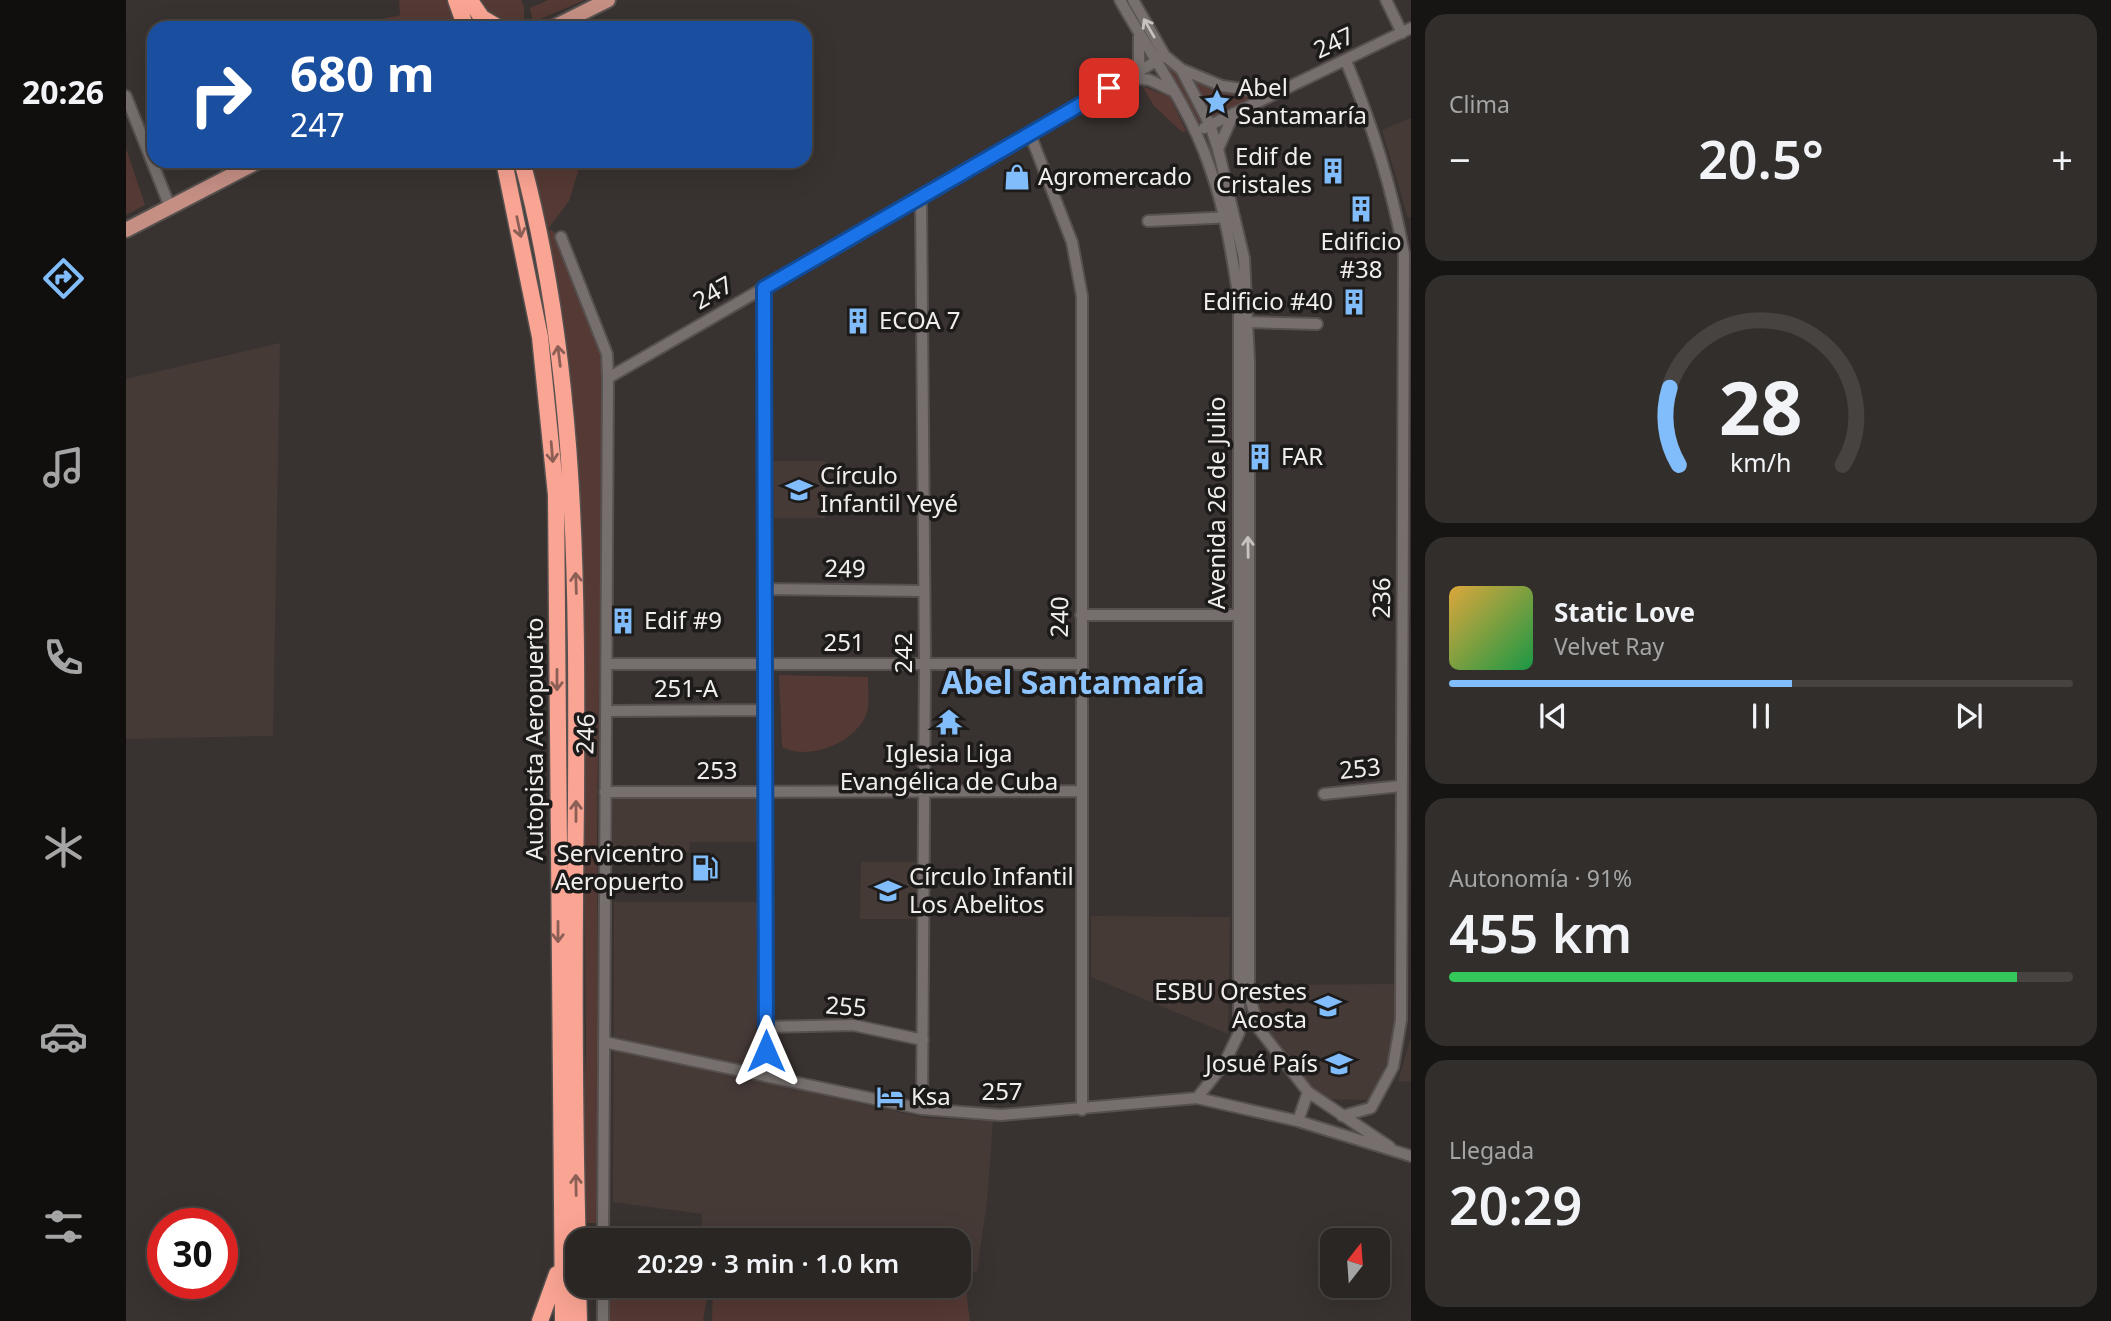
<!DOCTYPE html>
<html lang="es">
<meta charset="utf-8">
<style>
body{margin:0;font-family:"Noto Sans",sans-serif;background:#322e2c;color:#f1f3f6;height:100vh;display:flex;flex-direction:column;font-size:26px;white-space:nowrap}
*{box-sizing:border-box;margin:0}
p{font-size:23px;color:#a5a5a6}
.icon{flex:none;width:38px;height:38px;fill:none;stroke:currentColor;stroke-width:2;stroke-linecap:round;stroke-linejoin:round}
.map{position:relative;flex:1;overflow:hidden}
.details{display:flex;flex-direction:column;gap:14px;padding:14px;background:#171514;width:700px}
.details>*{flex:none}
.banner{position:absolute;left:21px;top:21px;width:665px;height:147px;border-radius:21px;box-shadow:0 7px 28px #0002,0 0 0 2px #464341;background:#1a4fa0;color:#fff;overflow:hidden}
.needle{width:46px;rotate:17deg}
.buttons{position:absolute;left:1194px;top:1228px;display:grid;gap:14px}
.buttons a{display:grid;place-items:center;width:70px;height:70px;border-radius:14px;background:#2a2624;box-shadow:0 7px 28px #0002,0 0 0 2px #464341;font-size:35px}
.speed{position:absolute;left:21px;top:1208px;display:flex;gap:14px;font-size:35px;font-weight:700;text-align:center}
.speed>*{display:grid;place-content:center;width:91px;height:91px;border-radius:50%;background:#2a2624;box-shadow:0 7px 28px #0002,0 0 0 2px #464341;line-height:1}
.speed .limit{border:10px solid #d22;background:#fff;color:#111}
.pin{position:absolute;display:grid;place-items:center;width:60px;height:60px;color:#fff;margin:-30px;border-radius:14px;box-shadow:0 4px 10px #0006}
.me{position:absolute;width:77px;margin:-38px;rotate:0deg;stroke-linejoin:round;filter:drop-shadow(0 0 5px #0008)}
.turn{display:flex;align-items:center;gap:24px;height:147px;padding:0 28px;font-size:32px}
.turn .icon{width:91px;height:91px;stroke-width:2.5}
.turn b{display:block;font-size:49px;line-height:60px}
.big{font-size:52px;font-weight:600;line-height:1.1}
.details .tile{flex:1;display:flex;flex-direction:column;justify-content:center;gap:10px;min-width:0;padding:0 24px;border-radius:21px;background:#322e2c}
.details .dial{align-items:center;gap:0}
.dial svg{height:182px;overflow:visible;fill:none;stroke:#464341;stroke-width:7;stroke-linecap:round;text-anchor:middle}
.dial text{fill:#f1f3f6;stroke:none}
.song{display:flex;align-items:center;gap:21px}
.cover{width:84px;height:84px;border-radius:10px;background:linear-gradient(135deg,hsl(40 70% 55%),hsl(140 70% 35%))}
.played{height:7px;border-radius:4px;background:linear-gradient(90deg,#81bdfa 55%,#464341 55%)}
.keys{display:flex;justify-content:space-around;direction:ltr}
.heat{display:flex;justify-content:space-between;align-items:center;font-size:38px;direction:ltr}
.charge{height:10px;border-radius:5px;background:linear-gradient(90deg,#34c759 91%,#464341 0)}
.trip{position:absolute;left:439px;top:1228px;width:406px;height:70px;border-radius:21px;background:#2a2624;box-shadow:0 7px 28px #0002,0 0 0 2px #464341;font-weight:600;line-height:70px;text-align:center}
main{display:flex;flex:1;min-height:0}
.tab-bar{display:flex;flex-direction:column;width:126px;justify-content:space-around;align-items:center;background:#110f0e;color:#a5a5a6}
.tab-bar .icon{width:49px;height:49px}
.tab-bar .on{color:#81bdfa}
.tab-bar b{font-size:32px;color:#f1f3f6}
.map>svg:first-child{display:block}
.built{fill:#463a37}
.green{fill:#543934}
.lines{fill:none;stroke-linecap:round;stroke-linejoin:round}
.minor-casing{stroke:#56514f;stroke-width:14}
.major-casing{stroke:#56514f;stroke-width:18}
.highway-casing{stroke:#56514f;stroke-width:19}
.minor{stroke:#766f6d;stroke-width:10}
.major{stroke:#c58f84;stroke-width:14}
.highway{stroke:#faa493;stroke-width:16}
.oneway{stroke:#c7c2c0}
.oneway2{stroke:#8c5f56}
.route-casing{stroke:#114b97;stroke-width:18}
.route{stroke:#1a73e8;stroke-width:12}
.labels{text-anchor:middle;stroke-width:7;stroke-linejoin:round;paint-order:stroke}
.street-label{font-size:24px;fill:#f2eeed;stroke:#1d1a1a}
.poi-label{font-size:24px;fill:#f2eeed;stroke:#1d1a1a;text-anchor:start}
.district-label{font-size:32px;font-weight:bold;fill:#8dc4fe;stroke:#1d1a1a}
</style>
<main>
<nav class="tab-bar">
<b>20:26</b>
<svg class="icon on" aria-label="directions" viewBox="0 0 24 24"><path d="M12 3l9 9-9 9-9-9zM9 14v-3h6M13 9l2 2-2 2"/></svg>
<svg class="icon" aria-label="music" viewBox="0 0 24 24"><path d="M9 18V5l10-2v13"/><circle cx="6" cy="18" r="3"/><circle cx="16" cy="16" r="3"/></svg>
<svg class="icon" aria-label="phone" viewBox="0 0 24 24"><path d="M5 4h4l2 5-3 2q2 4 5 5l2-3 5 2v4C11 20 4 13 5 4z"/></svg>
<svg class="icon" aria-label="climate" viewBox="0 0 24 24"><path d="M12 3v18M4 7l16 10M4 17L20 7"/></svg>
<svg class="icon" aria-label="car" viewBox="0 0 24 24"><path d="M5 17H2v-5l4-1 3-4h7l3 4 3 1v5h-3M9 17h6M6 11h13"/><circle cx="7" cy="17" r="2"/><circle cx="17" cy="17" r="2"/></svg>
<svg class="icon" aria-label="filters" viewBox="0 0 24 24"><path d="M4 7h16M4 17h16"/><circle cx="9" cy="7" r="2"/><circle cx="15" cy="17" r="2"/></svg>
</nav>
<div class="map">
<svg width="1285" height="1321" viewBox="0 0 1285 1321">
<rect width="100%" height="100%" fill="#383230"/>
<path class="built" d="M1285 118V217L1282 218 1256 130Z
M154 343 147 736 0 739V379Z
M647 461H699V518H648Z
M487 797H632V842H564L563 852H487Z
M735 862H790V919H734Z
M488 902H632L637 1082 800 1118 867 1121 861 1201 851 1272 833 1270V1241H636L576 1232V1214L487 1202Z
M965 916 1104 917 1102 1034 965 977Z
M1271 984 1267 1046 1245 1100 1195 1099 1177 1079 1140 1027 1129 985Z
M1285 1037V1082L1272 1081Z"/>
<path class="green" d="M273 0H324L333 28H253L252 20 274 15Z
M349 0H395L398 6V23C380 38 358 14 349 0Z
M422 0H459L407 22 404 8Z
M1042 63 1055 76 1076 119 1073 123 1068 121 1038 65Z
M1069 82 1105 95 1129 97 1087 117Z
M1016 86 1044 97 1060 131 1056 132 1028 106Z
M0 148 19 205 0 215Z
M406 161H446L452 172 443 201 422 229 429 232 475 353 478 373 471 825 473 1223H455L460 1045 456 535C448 408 433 285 406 161Z
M653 675 742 677C742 688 744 705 740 715 728 744 682 761 656 747Z
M833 1283 839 1284 844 1321H586L587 1286H833Z
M484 1286H583L577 1321H483Z"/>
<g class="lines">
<g class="minor-casing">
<path id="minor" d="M994 0C1024 54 1063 106 1083 165 1099 209 1106 254 1113 300V1033L1098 1064 1071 1098
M1007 0 1039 56 1055 69 1084 125 1092 149 1118 258 1123 361V994L1133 1029 1182 1092 1172 1121
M1260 0 1276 33
M1055 69 1096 86 1145 93
M1004 75 1013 63V37
M1003 77 1024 80 1047 91
M0 96 44 207
M1078 128 1285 28
M904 134 946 242 956 296V1110
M1092 149 1108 113
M795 197 799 664 796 1109
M1022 221 1107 217
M435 237 481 354 482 378 477 1241
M637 288 640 1074
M1122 322 1191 324
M482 378 1034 59
M639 589 798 591
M955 615H1117
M481 664H954
M482 711 639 710
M479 792 955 791
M1198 794 1275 786
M640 1027 727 1025 797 1040
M478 1042 796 1109 875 1115 1071 1098 1172 1121 1285 1156
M1182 1092 1264 1147
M1216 1116 1245 1108 1267 1067 1275 1020 1278 254C1266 187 1246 124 1220 61
M477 1321V1286"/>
</g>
<g class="major-casing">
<path id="major" d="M426 28 482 0
M0 230 133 161"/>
</g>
<g class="highway-casing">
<path id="highway" d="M330 0 340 28
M345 2 356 18 373 28
M378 161 414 337 430 495 437 1321
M396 161C452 370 451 587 450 801 448 952 448 1103 452 1253
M452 1286 453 1321
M414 1321 431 1274"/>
</g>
<use href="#minor" class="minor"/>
<use href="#major" class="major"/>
<use href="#highway" class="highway"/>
</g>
<defs><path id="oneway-shaft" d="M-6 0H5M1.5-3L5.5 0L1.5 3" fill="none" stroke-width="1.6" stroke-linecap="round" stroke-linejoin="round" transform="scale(1.75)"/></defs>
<g class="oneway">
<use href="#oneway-shaft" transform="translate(1023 28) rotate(-120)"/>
<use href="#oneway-shaft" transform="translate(1122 547) rotate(-91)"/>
</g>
<g class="oneway2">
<use href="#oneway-shaft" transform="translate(393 227) rotate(78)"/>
<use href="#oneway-shaft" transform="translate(433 356) rotate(-97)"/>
<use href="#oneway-shaft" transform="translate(426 452) rotate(85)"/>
<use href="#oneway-shaft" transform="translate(450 583) rotate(-92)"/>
<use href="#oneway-shaft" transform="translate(431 680) rotate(90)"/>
<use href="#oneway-shaft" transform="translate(450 811) rotate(-90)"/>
<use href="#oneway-shaft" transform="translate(432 932) rotate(90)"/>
<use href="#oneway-shaft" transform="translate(450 1185) rotate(-91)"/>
</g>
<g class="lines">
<g class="route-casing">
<path id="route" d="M640 1051 638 288 983 88"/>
</g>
<use href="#route" class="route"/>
</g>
<defs>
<g id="sight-bare" transform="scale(2.1)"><path d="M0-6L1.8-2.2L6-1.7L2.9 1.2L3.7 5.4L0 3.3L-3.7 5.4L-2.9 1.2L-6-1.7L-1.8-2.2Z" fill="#81bdfa" stroke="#1d1a1a" stroke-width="2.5" paint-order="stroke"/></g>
<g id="building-bare" transform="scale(2.1)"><path d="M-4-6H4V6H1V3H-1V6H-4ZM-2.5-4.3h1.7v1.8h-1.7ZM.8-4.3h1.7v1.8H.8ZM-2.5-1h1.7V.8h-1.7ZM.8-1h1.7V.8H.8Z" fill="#81bdfa" stroke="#1d1a1a" stroke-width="2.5" paint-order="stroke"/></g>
<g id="shop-bare" transform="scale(2.1)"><path d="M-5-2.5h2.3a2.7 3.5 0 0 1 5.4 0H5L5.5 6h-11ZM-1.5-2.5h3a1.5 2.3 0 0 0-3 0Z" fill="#81bdfa" stroke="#1d1a1a" stroke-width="2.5" paint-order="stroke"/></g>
<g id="school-bare" transform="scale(2.1)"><path d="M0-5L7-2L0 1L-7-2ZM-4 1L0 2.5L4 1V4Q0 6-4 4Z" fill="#81bdfa" stroke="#1d1a1a" stroke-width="2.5" paint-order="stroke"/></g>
<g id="temple-bare" transform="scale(2.1)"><path d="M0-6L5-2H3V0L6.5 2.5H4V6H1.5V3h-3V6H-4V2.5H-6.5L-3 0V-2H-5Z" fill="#81bdfa" stroke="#1d1a1a" stroke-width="2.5" paint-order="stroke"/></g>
<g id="fuel-bare" transform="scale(2.1)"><path d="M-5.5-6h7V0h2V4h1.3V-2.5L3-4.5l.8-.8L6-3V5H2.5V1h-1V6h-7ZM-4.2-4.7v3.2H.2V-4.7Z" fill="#81bdfa" stroke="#1d1a1a" stroke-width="2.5" paint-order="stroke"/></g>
<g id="hotel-bare" transform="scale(2.1)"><path d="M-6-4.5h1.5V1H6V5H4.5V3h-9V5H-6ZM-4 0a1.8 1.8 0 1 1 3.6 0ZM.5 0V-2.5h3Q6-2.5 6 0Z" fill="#81bdfa" stroke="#1d1a1a" stroke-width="2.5" paint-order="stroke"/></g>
</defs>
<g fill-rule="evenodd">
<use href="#sight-bare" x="1091" y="102"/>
<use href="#building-bare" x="1207" y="171"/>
<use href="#shop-bare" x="891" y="177"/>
<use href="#building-bare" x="1235" y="209"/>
<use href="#building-bare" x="1228" y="302"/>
<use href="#building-bare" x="732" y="321"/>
<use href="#building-bare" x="1134" y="457"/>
<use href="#school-bare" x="673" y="490"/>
<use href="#building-bare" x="497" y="621"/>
<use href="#temple-bare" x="823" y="722"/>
<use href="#fuel-bare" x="579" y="868"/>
<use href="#school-bare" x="762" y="891"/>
<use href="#school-bare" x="1202" y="1006"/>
<use href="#school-bare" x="1213" y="1064"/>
<use href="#hotel-bare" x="764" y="1097"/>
</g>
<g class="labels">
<g class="street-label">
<text transform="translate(1208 43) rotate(-25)" y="8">247</text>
<text transform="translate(587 293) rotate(-30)" y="8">247</text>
<text transform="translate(1091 503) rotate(-90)" y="8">Avenida 26 de Julio</text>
<text transform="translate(719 569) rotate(1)" y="8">249</text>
<text transform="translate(1256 598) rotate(-89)" y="8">236</text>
<text transform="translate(934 617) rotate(-89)" y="8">240</text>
<text x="718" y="651">251</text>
<text transform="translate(778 653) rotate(-90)" y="8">242</text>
<text x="560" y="697">251-A</text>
<text transform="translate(460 734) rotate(-88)" y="8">246</text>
<text transform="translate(409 739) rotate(-90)" y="8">Autopista Aeropuerto</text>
<text transform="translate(1234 769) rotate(-6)" y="8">253</text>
<text x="591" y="779">253</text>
<text transform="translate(720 1007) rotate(4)" y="8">255</text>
<text x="876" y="1100">257</text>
</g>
<g class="poi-label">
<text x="1112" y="96">Abel<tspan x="1112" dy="28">Santamaría</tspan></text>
<text x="1186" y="165" text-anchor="end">Edif de<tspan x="1186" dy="28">Cristales</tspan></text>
<text x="912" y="185">Agromercado</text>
<text x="1235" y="250" text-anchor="middle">Edificio<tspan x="1235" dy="28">#38</tspan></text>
<text x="1207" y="310" text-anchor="end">Edificio #40</text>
<text x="753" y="329">ECOA 7</text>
<text x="1155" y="465">FAR</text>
<text x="694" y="484">Círculo<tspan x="694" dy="28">Infantil Yeyé</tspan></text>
<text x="518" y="629">Edif #9</text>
<text x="823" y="762" text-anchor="middle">Iglesia Liga<tspan x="823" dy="28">Evangélica de Cuba</tspan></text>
<text x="558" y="862" text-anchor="end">Servicentro<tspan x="558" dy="28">Aeropuerto</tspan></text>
<text x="783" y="885">Círculo Infantil<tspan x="783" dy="28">Los Abelitos</tspan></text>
<text x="1181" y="1000" text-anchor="end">ESBU Orestes<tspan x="1181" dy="28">Acosta</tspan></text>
<text x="1192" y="1072" text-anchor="end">Josué País</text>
<text x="785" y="1105">Ksa</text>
</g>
<g class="district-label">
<text x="947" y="694">Abel Santamaría</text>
</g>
</g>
</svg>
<div class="buttons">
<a><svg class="needle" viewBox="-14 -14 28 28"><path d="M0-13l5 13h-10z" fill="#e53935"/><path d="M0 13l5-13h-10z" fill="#a5a5a6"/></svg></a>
</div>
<div class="speed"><div class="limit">30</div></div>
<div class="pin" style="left:983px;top:88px;background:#d93025"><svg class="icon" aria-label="arrive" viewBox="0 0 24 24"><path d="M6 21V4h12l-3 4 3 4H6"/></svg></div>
<svg class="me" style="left:640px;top:1051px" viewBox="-20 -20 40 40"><path d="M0-17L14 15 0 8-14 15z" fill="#1a73e8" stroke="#fff" stroke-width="4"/></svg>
<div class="trip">20:29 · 3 min · 1.0 km</div>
<div class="banner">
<div class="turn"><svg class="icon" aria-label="right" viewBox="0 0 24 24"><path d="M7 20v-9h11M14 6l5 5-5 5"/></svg><div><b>680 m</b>247</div></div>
</div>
</div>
<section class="details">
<div class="tile"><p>Clima</p>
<div class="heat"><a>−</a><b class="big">20.5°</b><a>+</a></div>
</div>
<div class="tile dial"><svg viewBox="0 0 100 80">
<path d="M14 69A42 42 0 1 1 86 69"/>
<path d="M14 69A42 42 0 0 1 10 35" stroke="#81bdfa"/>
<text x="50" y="56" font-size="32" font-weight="700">28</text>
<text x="50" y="72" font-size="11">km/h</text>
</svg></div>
<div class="tile">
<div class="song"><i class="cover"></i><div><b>Static Love</b><p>Velvet Ray</p></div></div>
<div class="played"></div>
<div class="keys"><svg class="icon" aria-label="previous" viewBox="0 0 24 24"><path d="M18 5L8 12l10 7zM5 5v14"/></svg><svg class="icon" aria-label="pause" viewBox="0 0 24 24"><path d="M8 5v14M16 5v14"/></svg><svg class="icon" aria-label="next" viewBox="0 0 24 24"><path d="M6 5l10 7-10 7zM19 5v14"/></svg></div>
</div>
<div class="tile"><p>Autonomía · 91%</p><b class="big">455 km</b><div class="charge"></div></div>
<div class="tile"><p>Llegada</p><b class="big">20:29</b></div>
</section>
</main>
